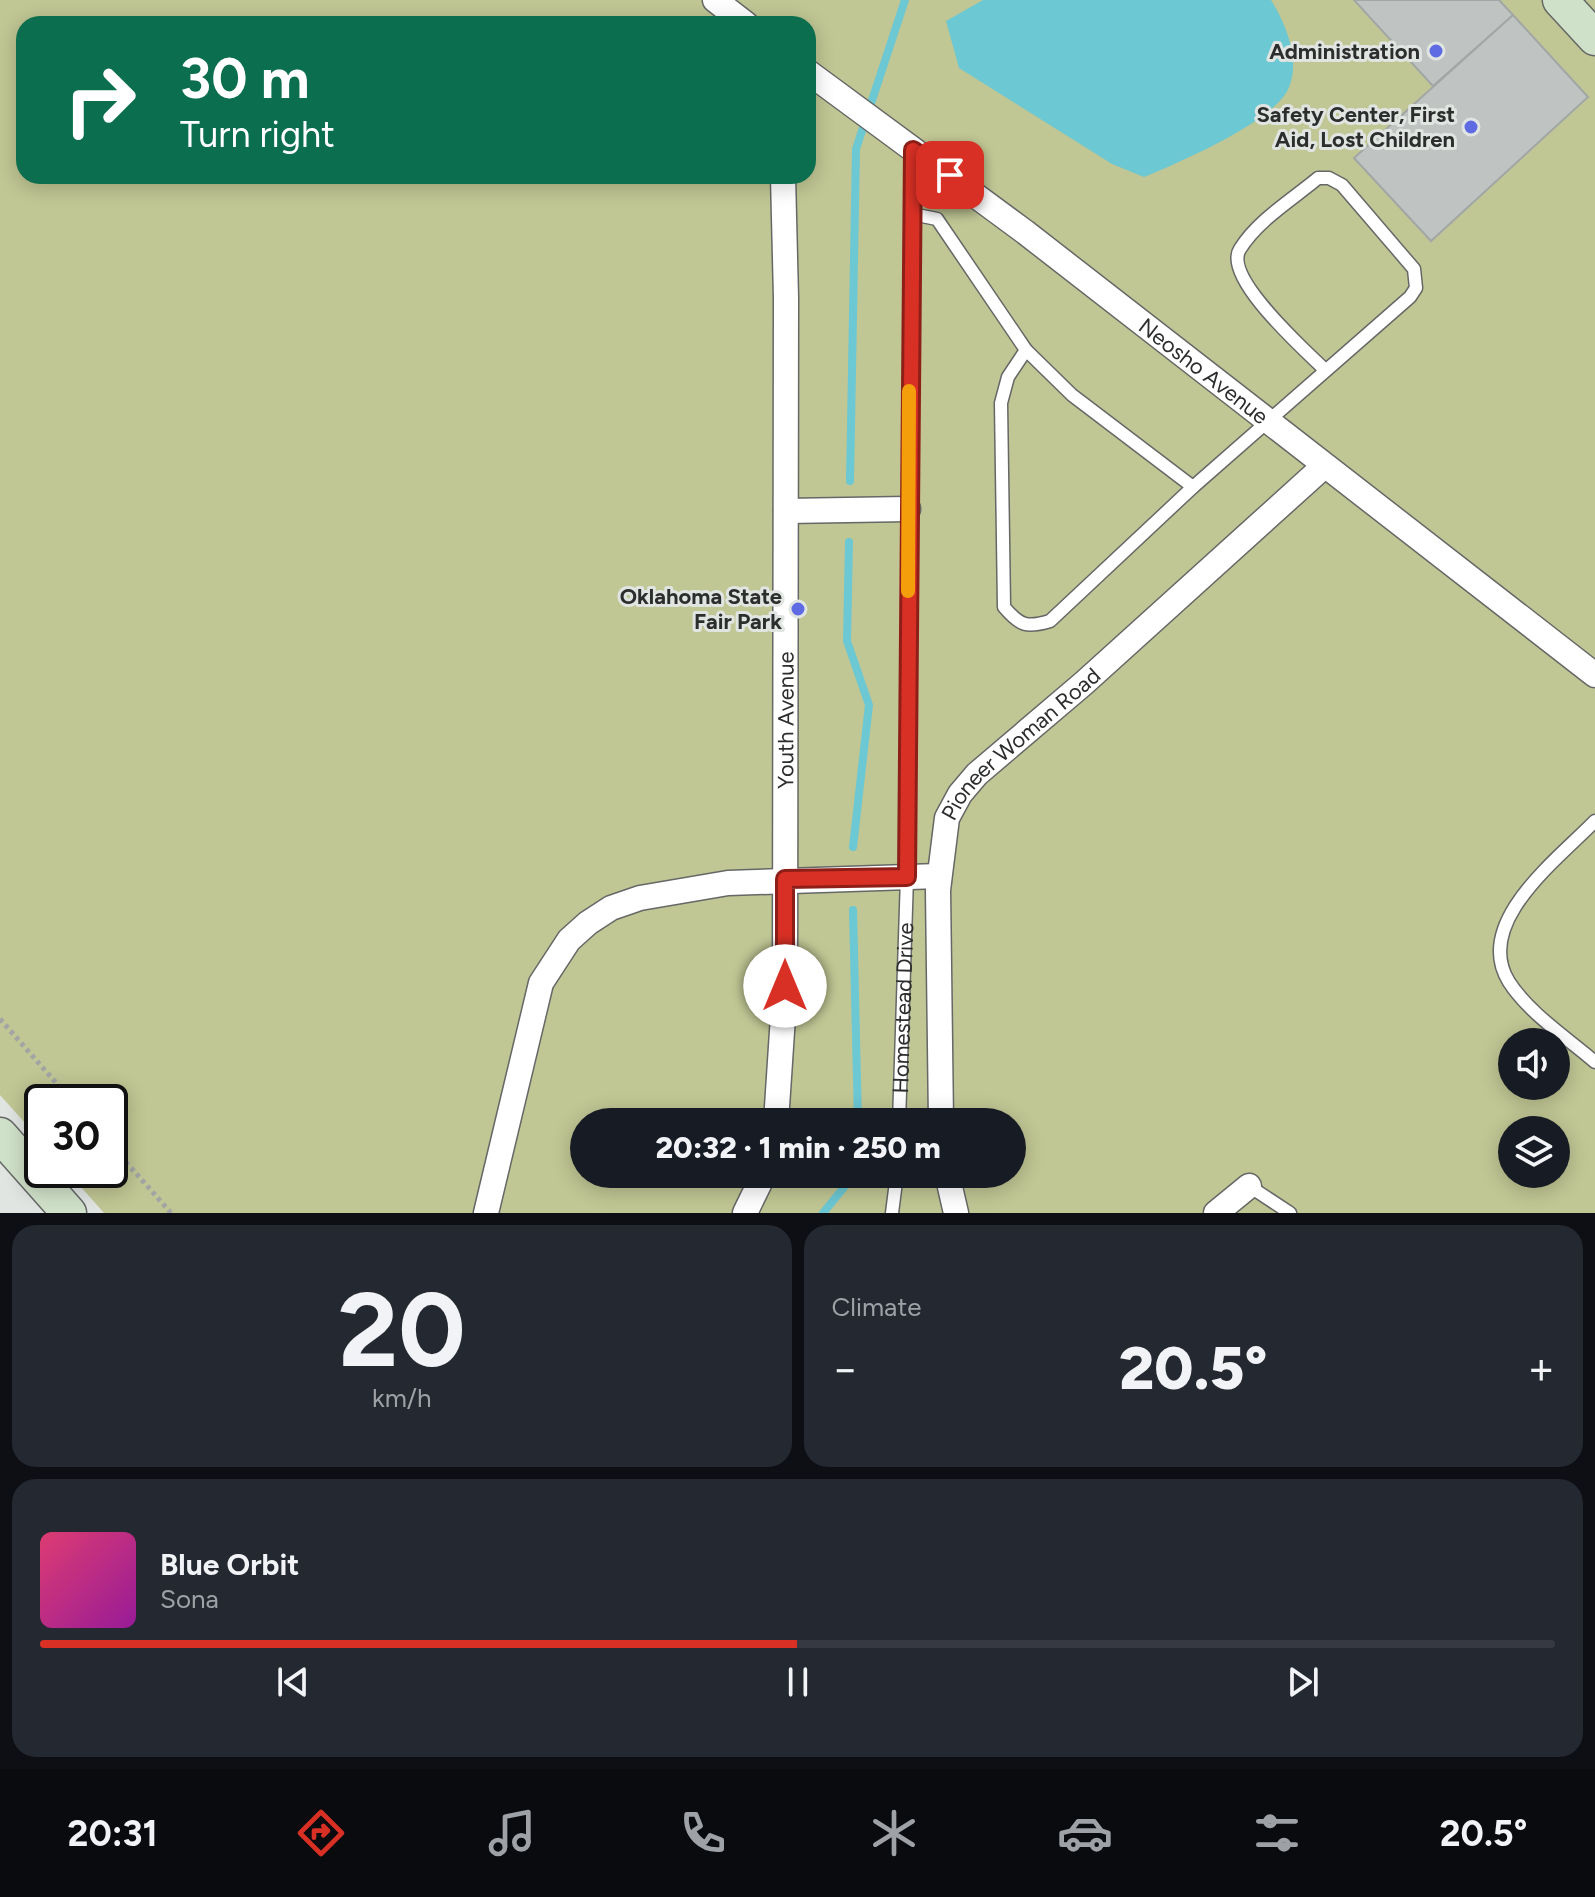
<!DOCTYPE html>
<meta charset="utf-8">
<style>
body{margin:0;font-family:Figtree,sans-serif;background:#242831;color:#f1f3f6;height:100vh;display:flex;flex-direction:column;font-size:30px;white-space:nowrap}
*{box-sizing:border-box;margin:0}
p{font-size:26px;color:#9ea1a6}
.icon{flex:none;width:44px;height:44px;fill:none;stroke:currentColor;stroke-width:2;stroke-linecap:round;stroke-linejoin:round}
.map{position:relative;height:1213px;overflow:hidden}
.panel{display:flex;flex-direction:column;gap:12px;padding:12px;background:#0d0f14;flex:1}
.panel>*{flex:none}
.hud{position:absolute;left:16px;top:16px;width:800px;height:168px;border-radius:24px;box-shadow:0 4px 20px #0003;background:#0b6e4f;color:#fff;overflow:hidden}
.controls{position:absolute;left:1498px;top:1028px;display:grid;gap:16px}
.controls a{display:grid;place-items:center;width:72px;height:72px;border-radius:50%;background:#171b24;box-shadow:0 4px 20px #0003;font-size:40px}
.speed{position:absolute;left:24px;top:1084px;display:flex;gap:16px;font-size:40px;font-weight:700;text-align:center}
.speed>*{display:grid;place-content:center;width:104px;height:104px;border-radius:50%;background:#171b24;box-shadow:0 4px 20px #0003;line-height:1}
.speed .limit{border:4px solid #111;border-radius:12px;background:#fff;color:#111}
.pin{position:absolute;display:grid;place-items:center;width:68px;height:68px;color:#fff;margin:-34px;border-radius:16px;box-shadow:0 4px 12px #0006}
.me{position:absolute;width:88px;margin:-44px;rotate:0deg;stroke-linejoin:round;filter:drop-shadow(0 0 6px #0008)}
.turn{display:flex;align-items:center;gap:28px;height:168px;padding:0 32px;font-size:36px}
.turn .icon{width:104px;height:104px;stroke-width:2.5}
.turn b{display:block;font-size:56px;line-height:68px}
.big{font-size:60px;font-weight:800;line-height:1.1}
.panel .widget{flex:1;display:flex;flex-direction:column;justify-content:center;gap:12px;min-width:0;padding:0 28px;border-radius:24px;background:#242831}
.panel .dial{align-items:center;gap:0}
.dial b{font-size:104px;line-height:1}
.song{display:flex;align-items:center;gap:24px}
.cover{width:96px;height:96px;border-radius:12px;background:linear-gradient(135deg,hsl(340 70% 55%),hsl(300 70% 35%))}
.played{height:8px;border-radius:4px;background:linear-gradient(90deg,#d93025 50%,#363941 50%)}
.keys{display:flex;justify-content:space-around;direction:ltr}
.heat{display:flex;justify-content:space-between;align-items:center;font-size:44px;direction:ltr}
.panel .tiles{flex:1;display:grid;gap:12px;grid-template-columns:1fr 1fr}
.widget:last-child{grid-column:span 2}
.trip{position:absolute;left:570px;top:1108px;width:456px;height:80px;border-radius:40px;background:#171b24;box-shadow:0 4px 20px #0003;font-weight:800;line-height:80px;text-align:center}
.dock{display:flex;height:128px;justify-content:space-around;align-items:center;background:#090b0e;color:#9ea1a6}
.dock .icon{width:56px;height:56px}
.dock .selected{color:#d93025}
.dock b{font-size:36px;color:#f1f3f6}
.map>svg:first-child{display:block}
.green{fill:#c0c694;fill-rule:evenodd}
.water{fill:#6cc8d3}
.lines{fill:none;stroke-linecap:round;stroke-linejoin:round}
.stream{stroke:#6cc8d3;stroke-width:8}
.building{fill:#bfc4c3;stroke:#a2a7a6;stroke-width:2}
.lane-casing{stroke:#656866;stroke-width:15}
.street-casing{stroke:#656866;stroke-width:27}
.secondary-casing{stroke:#656866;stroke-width:37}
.path{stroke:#a2a5a3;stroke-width:5;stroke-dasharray:4 4;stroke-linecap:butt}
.lane{stroke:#fff;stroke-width:12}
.street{stroke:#fff;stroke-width:24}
.secondary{stroke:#d0e1c9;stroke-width:34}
.route-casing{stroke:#8d1f18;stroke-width:20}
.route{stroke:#d93025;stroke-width:14}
.slow{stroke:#f59e0b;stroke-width:14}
.poi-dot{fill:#5e6be2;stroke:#e1e5e2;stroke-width:3}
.labels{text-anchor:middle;stroke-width:6;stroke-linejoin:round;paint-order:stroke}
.poi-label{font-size:22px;font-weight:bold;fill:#2c2e2d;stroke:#e1e5e2;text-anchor:end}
.street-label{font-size:22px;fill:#2c2e2d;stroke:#e1e5e2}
</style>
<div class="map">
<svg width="1595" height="1213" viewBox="0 0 1595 1213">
<rect width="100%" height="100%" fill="#e1e5e2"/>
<path class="green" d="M0 0H1595V1213H104L66 1170H110V1102H42V1142L0 1095ZM24 24H808V176H24ZM1512 1042H1556V1086H1512ZM584 1122H1012V1174H584ZM1512 1130H1556V1174H1512Z"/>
<path class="water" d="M983 0H1271C1286 24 1303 65 1286 93 1266 125 1180 162 1144 177L1112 164 959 68 946 21Z"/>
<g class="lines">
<path class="stream" d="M850 481 856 149 905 0
M849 542 847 641 869 705 853 847
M853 910 858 1122
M823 1213 855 1174"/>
</g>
<path class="building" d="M1354 0H1499L1513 15 1433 86Z
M1513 15 1588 97 1431 241 1354 158Z"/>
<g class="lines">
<g class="lane-casing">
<g id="lane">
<path d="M912 214 937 219 1026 350 1072 395 1193 487 1410 297 1416 288 1414 269 1342 185 1329 178H1318C1293 199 1258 220 1240 249 1222 277 1305 350 1325 370"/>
<path d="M1026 350 1008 377 1001 403 1004 607C1020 626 1027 628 1050 621L1193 487"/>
<path d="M1595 821C1558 859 1472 923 1509 982 1529 1013 1567 1038 1595 1062"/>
<path id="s1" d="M899 1122 907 877 913 150"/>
<path d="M1249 1186 1290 1213"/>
<path d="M892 1213 897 1174"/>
</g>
</g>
<g class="street-casing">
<g id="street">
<path d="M715 0 746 24"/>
<path id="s2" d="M808 72 1025 232 1595 675"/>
<path d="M786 511 908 509"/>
<path id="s3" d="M776 1122 785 986 786 298 783 176"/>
<path id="s4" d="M941 1122 938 890 947 818 960 794 977 774 1084 683 1323 467"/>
<path d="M947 1174 956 1213"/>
<path d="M486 1213 541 983 569 940 588 923 611 908 640 898 728 883 939 876"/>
<path d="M745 1213 764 1174"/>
<path d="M1216 1213 1249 1186"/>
</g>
</g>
<g class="secondary-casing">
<path id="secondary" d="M1560 0 1595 38
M0 1135 69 1213"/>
</g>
<path class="path" d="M0 1019 73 1102
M110 1144 171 1213"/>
<use href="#lane" class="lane"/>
<use href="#street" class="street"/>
<use href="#secondary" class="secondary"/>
</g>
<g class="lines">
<g class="route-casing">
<path id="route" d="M785 986V879L907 877 913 150 950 175"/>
</g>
<use href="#route" class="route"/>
<path class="slow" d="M908 591 909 391"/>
</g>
<g class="poi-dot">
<circle cx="1436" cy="51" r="8"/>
<circle cx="1471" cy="127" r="8"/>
<circle cx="798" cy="609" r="8"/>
</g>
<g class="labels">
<g class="poi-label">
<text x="1420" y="59">Administration</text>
<text x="1455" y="122">Safety Center, First<tspan x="1455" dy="25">Aid, Lost Children</tspan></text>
<text x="782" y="604">Oklahoma State<tspan x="782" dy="25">Fair Park</tspan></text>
</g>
<g class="street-label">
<text dy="8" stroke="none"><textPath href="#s2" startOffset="496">Neosho Avenue</textPath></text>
<text dy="8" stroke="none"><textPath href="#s3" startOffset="402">Youth Avenue</textPath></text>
<text dy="8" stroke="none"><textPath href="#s4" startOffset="410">Pioneer Woman Road</textPath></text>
<text dy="8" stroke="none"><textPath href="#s1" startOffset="114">Homestead Drive</textPath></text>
</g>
</g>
</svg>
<div class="controls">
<a><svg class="icon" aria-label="sound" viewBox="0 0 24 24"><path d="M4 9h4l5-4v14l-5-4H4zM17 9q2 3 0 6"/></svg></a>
<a><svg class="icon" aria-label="layers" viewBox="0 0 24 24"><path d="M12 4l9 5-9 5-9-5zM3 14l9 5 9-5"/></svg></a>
</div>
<div class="speed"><div class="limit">30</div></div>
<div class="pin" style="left:950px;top:175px;background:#d93025"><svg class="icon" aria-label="arrive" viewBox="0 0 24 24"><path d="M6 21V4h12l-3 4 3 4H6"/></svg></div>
<svg class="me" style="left:785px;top:986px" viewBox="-20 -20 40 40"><circle r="19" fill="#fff"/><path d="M0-13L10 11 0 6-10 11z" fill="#d93025"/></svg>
<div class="trip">20:32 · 1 min · 250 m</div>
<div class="hud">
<div class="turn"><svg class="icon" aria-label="right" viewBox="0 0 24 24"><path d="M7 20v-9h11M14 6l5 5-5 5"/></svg><div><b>30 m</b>Turn right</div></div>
</div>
</div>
<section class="panel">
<div class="tiles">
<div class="widget dial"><b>20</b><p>km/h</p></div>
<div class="widget"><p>Climate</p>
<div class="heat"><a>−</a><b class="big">20.5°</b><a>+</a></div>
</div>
<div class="widget">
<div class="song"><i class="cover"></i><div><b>Blue Orbit</b><p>Sona</p></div></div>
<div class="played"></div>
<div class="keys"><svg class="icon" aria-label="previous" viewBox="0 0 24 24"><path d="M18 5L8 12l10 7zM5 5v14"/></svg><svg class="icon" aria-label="pause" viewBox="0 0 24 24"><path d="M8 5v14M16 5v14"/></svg><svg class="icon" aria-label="next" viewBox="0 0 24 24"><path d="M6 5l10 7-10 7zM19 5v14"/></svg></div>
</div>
</div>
</section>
<nav class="dock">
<b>20:31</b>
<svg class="icon selected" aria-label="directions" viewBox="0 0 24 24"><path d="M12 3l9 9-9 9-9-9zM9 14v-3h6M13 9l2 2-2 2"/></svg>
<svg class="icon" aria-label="music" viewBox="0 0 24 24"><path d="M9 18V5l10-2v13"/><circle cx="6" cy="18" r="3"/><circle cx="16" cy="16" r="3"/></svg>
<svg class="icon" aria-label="phone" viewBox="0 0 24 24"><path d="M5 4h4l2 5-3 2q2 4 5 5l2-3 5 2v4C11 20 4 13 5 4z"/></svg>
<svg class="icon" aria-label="climate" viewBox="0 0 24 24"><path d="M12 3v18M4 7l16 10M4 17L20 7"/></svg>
<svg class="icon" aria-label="car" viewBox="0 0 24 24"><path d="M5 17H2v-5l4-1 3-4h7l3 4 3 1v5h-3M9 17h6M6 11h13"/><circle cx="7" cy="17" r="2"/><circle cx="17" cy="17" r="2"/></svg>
<svg class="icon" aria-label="filters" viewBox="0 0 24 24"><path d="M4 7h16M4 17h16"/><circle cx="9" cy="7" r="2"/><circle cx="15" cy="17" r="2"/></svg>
<b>20.5°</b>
</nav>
